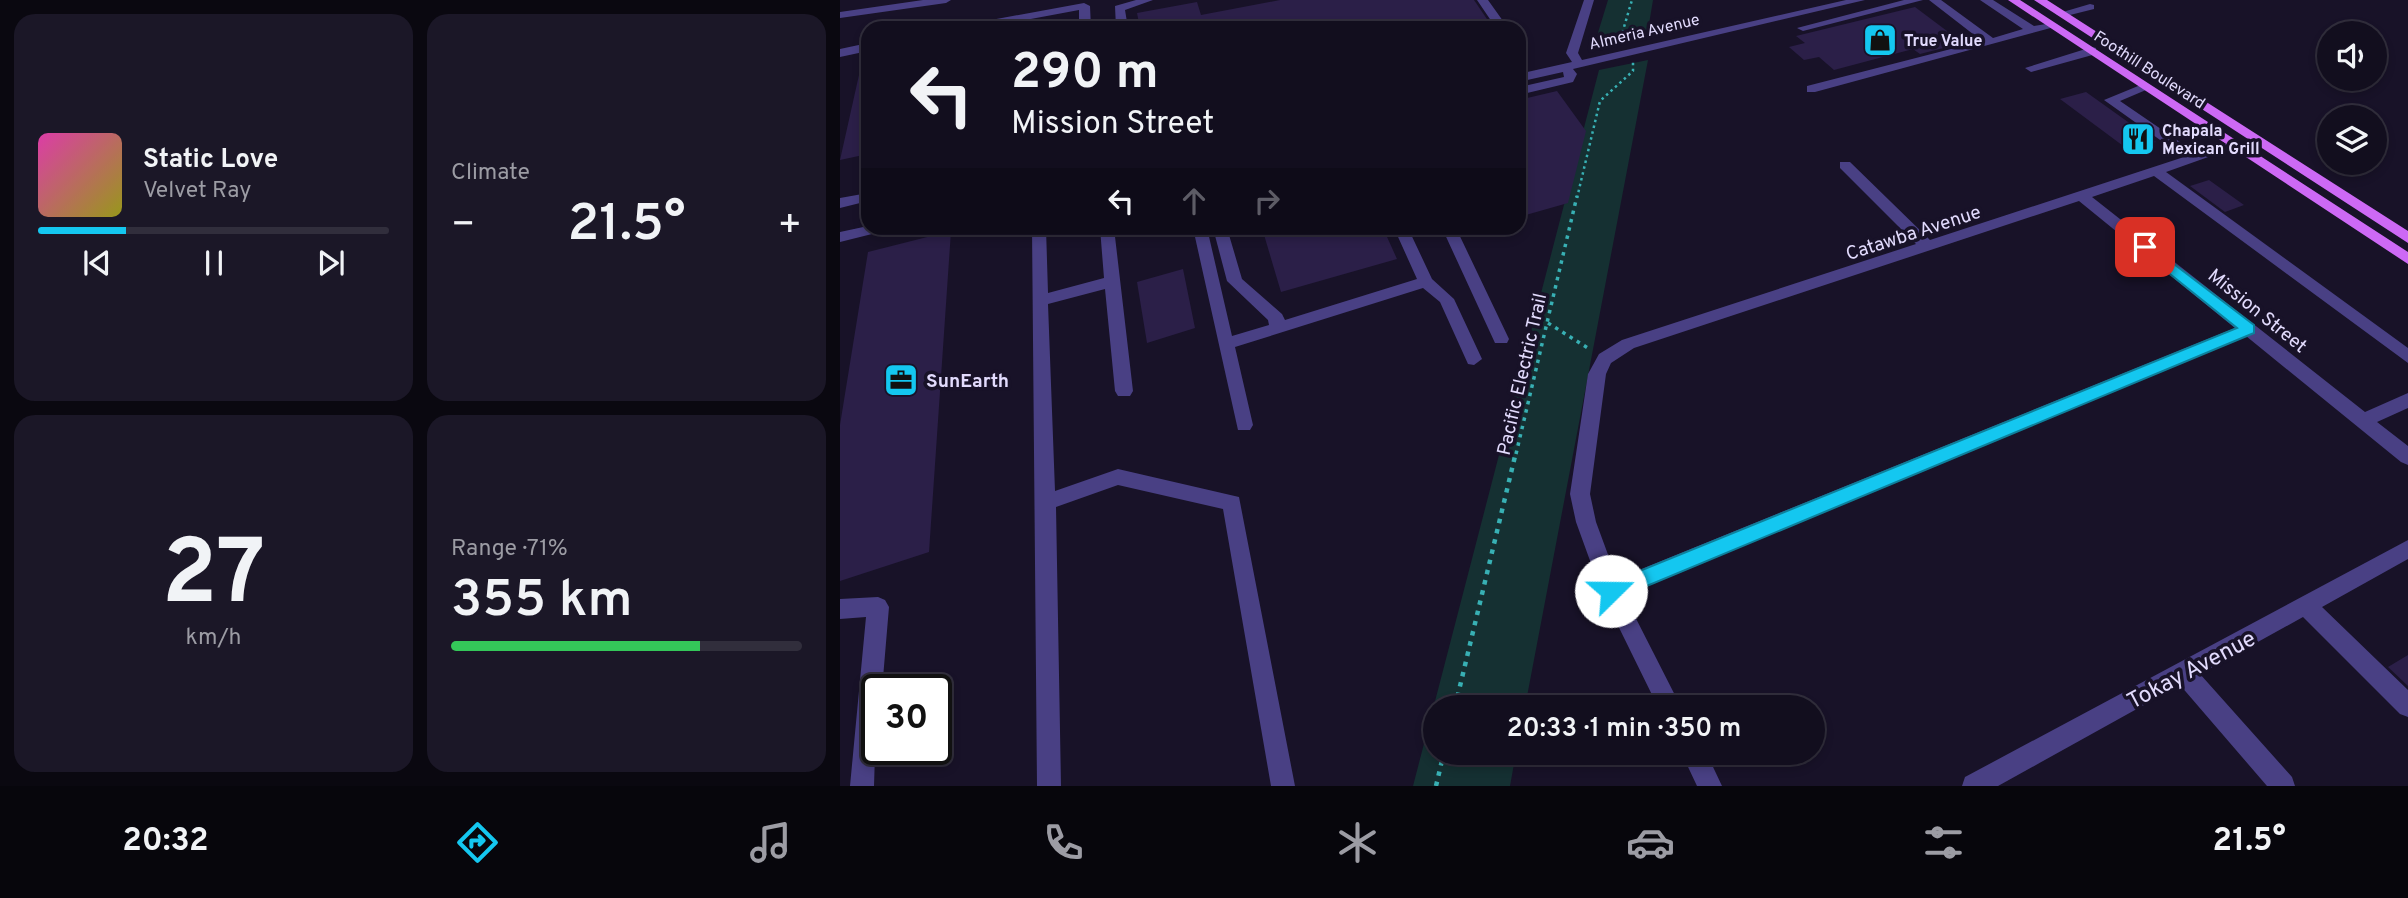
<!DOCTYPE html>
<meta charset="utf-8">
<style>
body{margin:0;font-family:Overpass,sans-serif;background:#1b1727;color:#f1f3f6;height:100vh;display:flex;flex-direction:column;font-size:26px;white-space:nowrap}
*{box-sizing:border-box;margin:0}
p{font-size:23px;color:#9c9ca4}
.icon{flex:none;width:38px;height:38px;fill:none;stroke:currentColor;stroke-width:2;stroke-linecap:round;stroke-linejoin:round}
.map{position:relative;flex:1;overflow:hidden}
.panel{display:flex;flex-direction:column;gap:14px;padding:14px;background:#0a0810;width:840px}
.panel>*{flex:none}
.hud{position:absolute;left:21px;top:21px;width:665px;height:214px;border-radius:21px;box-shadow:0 4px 10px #0003,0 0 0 2px #312e3c;background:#120e1e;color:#f1f3f6;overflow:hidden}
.tools{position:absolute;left:1477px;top:21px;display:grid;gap:14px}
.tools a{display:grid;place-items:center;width:70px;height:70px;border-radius:50%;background:#120e1e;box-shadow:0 4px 10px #0003,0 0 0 2px #312e3c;font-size:35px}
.speed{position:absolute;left:21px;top:674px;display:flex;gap:14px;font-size:35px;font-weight:700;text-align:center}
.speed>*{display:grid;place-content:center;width:91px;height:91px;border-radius:50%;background:#120e1e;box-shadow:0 4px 10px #0003,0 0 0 2px #312e3c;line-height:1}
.speed .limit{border:4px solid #111;border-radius:10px;background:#fff;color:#111}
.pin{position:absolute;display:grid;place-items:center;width:60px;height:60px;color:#fff;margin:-30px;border-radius:14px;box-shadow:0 4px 10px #0006}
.me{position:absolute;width:77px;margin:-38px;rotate:68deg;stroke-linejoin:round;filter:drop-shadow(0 0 5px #0008)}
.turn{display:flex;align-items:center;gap:24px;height:147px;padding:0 35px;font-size:32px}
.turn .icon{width:91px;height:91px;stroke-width:2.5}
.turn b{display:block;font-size:49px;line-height:60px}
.lanes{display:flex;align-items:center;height:66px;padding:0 35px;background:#0003;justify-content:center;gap:35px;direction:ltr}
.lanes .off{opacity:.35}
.big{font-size:52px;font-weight:600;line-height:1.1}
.panel .tile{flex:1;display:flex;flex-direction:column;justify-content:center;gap:10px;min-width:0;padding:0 24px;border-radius:21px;background:#1b1727}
.panel .dial{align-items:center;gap:0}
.dial b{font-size:91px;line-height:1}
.song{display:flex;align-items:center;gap:21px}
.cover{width:84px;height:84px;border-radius:10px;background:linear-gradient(135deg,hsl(320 70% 55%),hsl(60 70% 35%))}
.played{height:7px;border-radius:4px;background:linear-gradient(90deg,#14c7f0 25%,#312e3c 25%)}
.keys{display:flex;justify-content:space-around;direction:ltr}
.heat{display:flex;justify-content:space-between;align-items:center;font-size:38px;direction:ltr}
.charge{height:10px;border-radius:5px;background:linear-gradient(90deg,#34c759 71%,#312e3c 0)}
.panel .tiles{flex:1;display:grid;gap:14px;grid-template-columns:repeat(2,1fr)}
.trip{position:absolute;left:583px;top:695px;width:402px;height:70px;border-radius:35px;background:#120e1e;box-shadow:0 4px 10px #0003,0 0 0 2px #312e3c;font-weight:600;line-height:70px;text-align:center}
.dock{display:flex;height:112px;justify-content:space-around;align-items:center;background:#07060c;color:#9c9ca4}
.dock .icon{width:49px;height:49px}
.dock .current{color:#14c7f0}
.dock b{font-size:32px;color:#f1f3f6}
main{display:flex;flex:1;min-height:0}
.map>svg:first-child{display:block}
.green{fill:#153032}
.building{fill:#2b1f48}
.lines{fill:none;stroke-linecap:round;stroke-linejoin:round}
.path-far2{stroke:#38b0b4;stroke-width:2.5;stroke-dasharray:2.5 3.5;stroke-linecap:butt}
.path-far1{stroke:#38b0b4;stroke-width:3.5;stroke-dasharray:3.5 5;stroke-linecap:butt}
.path{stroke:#38b0b4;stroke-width:4.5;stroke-dasharray:4.5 6;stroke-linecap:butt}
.minor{fill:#494084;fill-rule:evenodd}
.major{fill:#cd69f5;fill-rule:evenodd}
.route{fill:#14c7f0;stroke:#0d819c;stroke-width:2}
.labels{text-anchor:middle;stroke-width:7;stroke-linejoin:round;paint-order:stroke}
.far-street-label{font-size:16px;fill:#e2dbfd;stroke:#181228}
.far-poi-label{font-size:16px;font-weight:bold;fill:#e2dbfd;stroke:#181228;text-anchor:start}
.street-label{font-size:19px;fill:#e2dbfd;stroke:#181228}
.poi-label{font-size:19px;font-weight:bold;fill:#e2dbfd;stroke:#181228;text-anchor:start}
.near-street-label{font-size:23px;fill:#e2dbfd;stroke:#181228}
</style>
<main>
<section class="panel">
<div class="tiles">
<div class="tile">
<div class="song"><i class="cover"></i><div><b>Static Love</b><p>Velvet Ray</p></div></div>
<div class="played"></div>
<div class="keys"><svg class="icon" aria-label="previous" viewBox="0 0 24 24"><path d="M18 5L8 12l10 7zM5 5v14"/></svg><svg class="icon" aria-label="pause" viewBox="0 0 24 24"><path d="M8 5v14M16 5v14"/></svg><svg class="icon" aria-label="next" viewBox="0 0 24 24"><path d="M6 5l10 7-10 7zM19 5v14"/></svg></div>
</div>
<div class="tile"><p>Climate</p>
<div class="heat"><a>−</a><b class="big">21.5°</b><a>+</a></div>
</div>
<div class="tile dial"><b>27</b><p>km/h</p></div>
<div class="tile"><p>Range · 71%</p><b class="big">355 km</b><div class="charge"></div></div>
</div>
</section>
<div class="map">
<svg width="1568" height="786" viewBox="0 0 1568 786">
<rect width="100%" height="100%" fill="#181228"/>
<path class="green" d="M768 0H813L807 36 753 49Z
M808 60 685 707H595V752L676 753 670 786H573L759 70Z"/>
<path class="building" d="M440 0H634L653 28H300L297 13 357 2 361 15Z
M1075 7 1123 43 1080 54 1073 49 994 70 979 57 964 60 949 47 965 43 956 36Z
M23 57 28 58V154L0 160Z
M717 91 746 131 728 203 679 217V100Z
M1246 92 1316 142 1290 151 1220 99Z
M1369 180 1404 205 1385 212 1350 186Z
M422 228H543L557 259 441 292Z
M111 231 89 552 0 581V425L28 252Z
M343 269 355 328 307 343 297 282Z
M1568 655V686L1548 667Z"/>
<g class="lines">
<path class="path-far2" d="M779 44 792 0
M737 198 760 101 793 71V61"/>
<path class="path-far1" d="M708 323 751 350
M676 454 737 196"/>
<path class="path" d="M615 707 676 452
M596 786 604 752"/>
<path class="minor" d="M83 0H111L106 3 0 18V12Z
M296 0H313L285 10 288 28H276L275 6Z
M637 0H648L668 28H656Z
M744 0H754L738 53 742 60 1006 0H1025L733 69 737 74 733 82 679 95V87L724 77 723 72 679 82V74L732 62 726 53Z
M1064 0H1083L963 31 957 28Z
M1089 0H1101L1153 38 1183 29 1140 0H1153L1194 26 1212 23 1218 26 975 92H967V86L1142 41Z
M244 3 250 6 251 28H239V10L143 28H118L124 25Z
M1250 4 1254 5V9L1222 17 1216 14Z
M28 43V51L0 57V49Z
M1252 47 1256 48V54L1191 72 1185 68Z
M1303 84 1313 87 1280 101 1356 153 1395 141 1402 145 1326 172 1568 348V363L1314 176 1252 197 1525 412 1568 393V408L1537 422 1568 446V465L1561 462 1406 336 784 595 841 707H818L761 591 736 522 730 494 748 374 759 354 782 340 1076 244 1000 168V162H1010L1090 240 1344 157 1264 100ZM1239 201 1395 328 777 579 756 522 750 494 766 374 771 363 794 348Z
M28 193V201L0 208V198Z
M28 226 46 228 44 231 0 242V232Z
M192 228H206L208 293 264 278 260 228H274L293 391 290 396H278L275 391 265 289 208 304 215 491 278 469 399 497 455 786H431L383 509 278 485 216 507 221 786H197Z
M353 228H367L392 336 429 325 428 320 387 281 373 228H387L402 279 442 314 445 320 577 279 554 228H568L592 279 614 299 642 359 634 365 628 364 600 302 583 288 395 347 413 425 410 430H398Z
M602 228H616L669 339 667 343H655Z
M1568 540V559L1482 607 1568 690V717L1560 714 1463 617 1360 674 1452 777 1455 786H1427L1340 685 1158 786H1122L1125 777Z
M38 597 45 600 49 607 42 690H37L34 786H10L26 617 0 619V599Z
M841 752H866L882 786H857Z"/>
<path class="major" d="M1168 0H1180L1568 252V264Z
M1194 0H1207L1568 231V243Z"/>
</g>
<path class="route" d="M1305 242 1414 325V333L778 598 771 600 765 598 762 591 765 585 1397 328 1300 250V243Z"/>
<defs>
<g id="shop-square" transform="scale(1.75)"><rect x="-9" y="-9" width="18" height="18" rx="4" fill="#14c7f0" stroke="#181228"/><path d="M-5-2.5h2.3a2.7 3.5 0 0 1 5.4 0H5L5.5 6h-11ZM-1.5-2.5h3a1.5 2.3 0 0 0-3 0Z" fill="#111"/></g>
<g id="restaurant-square" transform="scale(1.75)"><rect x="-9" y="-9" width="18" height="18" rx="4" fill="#14c7f0" stroke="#181228"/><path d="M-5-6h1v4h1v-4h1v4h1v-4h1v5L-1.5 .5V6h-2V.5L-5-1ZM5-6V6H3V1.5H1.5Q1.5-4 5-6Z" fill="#111"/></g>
<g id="office-square" transform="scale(1.75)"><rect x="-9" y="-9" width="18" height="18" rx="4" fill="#14c7f0" stroke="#181228"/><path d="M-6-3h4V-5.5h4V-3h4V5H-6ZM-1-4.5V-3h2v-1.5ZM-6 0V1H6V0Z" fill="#111"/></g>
</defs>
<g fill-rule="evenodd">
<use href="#shop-square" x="1040" y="40"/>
<use href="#restaurant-square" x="1298" y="139"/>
<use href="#office-square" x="61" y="380"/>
</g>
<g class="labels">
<g class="far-street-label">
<text transform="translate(804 31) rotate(-13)" y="6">Almeria Avenue</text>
<text transform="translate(1310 69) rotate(33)" y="6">Foothill Boulevard</text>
</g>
<g class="far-poi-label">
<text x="1064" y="46">True Value</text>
<text x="1322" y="136">Chapala<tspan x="1322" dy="18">Mexican Grill</tspan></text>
</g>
<g class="street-label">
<text transform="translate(1073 232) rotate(-18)" y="7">Catawba Avenue</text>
<text transform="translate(1418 310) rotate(39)" y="7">Mission Street</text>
<text transform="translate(681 374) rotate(-77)" y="7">Pacific Electric Trail</text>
</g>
<g class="poi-label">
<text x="86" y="387">SunEarth</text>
</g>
<g class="near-street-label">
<text transform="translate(1351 669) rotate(-28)" y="8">Tokay Avenue</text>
</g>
</g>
</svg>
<div class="tools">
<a><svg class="icon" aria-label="sound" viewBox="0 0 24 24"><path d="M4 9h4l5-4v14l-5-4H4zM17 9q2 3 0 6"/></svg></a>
<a><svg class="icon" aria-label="layers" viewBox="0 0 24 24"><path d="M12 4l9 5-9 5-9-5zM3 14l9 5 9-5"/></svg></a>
</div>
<div class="speed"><div class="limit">30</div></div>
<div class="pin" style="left:1305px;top:247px;background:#d93025"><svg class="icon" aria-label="arrive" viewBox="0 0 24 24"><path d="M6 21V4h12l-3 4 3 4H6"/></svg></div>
<svg class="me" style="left:771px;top:591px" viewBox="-20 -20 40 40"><circle r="19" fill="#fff"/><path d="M0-13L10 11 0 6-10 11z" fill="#14c7f0"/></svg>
<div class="trip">20:33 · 1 min · 350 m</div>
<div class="hud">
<div class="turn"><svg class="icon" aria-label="left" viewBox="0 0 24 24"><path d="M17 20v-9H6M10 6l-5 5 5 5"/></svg><div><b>290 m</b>Mission Street</div></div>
<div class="lanes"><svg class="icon" aria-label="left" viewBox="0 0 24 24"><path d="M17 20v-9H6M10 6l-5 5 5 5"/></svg><svg class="icon off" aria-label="ahead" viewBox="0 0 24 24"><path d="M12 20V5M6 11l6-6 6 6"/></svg><svg class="icon off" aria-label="right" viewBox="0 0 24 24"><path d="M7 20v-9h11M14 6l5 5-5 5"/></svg></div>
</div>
</div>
</main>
<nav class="dock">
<b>20:32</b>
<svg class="icon current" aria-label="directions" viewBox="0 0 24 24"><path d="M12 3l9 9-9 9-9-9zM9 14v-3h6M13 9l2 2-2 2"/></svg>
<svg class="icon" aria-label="music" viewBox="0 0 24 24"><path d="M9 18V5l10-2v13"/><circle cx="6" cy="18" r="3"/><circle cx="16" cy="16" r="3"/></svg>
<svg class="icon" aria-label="phone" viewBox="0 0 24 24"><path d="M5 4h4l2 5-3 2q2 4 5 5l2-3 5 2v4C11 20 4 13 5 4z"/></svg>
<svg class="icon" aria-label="climate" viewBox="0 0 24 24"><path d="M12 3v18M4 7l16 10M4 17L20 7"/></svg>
<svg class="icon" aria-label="car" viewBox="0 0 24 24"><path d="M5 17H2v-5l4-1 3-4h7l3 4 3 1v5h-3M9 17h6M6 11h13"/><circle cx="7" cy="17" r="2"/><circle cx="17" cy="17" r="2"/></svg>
<svg class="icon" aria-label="filters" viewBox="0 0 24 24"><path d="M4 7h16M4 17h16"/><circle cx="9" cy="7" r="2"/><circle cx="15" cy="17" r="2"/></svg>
<b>21.5°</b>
</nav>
